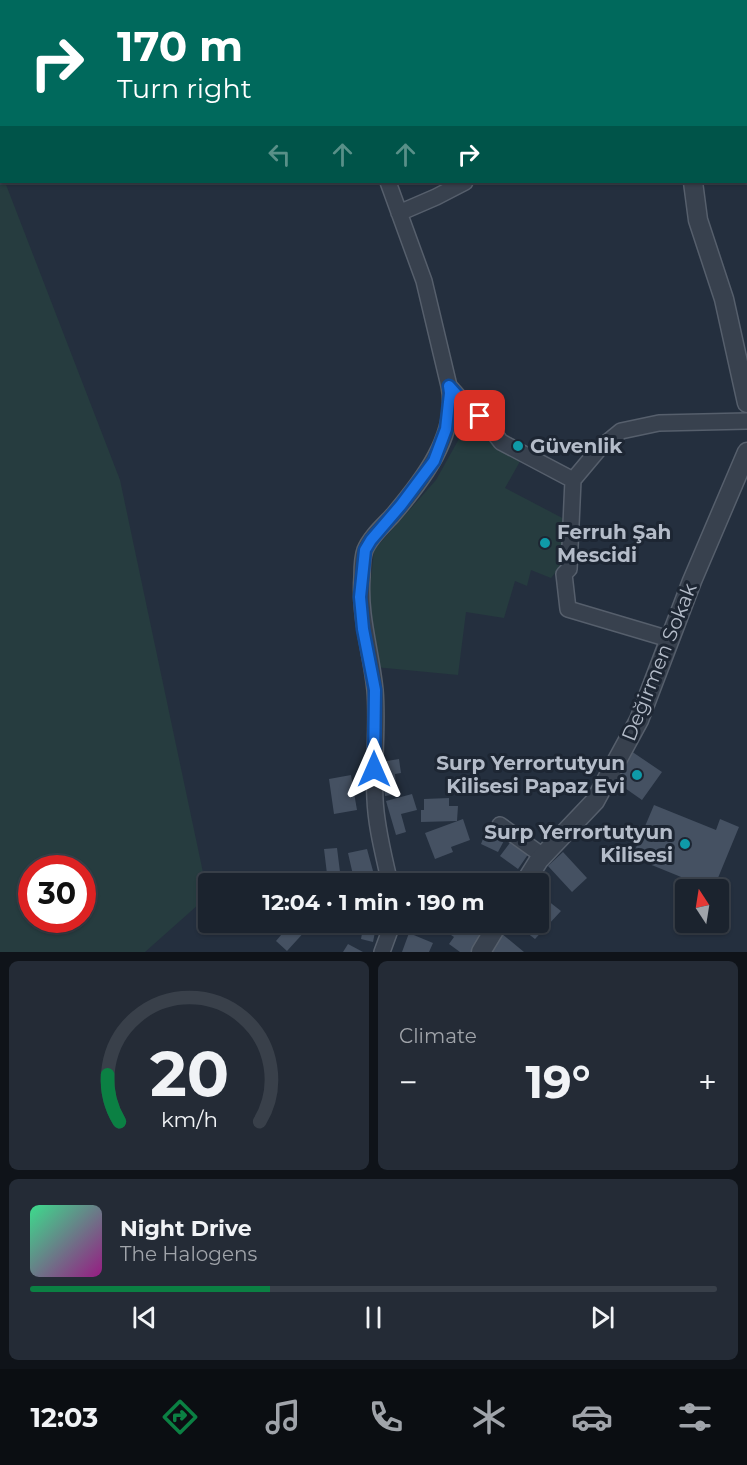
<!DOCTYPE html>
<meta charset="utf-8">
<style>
body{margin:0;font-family:Montserrat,sans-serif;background:#242b36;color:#f1f3f6;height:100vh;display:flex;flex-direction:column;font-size:22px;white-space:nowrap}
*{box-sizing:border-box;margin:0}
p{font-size:20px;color:#a0a4aa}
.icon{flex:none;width:33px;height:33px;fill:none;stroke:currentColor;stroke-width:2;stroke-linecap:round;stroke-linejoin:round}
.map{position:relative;height:952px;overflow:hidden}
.sheet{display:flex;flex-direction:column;gap:9px;padding:9px;background:#0f1319;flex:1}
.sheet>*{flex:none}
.banner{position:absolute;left:0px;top:0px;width:747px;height:183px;box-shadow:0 2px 4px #0004,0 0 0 2px #39404a;background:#00695c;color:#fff;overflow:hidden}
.needle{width:39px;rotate:348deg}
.buttons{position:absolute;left:675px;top:879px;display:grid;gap:12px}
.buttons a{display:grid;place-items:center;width:54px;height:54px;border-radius:6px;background:#1b232e;box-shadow:0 2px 4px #0004,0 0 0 2px #39404a;font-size:30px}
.speed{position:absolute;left:18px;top:855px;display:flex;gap:12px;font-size:30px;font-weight:700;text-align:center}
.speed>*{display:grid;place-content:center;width:78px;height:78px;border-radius:50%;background:#1b232e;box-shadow:0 2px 4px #0004,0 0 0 2px #39404a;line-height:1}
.speed .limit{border:9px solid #d22;background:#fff;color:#111}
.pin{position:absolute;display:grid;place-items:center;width:51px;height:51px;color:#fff;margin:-26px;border-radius:12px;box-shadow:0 3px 9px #0006}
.me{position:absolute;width:66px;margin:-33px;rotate:0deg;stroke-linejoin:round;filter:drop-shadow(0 0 4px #0008)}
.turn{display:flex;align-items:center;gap:21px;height:126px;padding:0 18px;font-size:27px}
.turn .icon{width:78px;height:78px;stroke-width:2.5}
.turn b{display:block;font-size:42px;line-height:51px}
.lanes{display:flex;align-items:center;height:57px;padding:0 18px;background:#0003;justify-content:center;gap:30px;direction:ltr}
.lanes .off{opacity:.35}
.big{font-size:45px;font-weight:700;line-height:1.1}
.sheet .widget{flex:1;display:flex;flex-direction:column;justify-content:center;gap:9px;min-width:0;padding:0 21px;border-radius:9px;background:#242b36}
.sheet .dial{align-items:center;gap:0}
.dial svg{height:156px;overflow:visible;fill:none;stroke:#39404a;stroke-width:7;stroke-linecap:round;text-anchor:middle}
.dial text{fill:#f1f3f6;stroke:none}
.song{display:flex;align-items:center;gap:18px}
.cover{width:72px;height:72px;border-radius:9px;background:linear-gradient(135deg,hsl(150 70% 55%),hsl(310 70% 35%))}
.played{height:6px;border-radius:3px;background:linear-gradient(90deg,#0b8043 35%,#39404a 35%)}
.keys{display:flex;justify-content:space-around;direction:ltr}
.heat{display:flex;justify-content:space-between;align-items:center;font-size:33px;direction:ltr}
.sheet .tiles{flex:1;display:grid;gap:9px;grid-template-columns:1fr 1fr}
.widget:last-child{grid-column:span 2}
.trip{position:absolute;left:198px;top:873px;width:351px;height:60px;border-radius:6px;background:#1b232e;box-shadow:0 2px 4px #0004,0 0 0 2px #39404a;font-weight:700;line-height:60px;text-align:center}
.dock{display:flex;height:96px;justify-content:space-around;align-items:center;background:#0b0e12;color:#a0a4aa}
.dock .icon{width:42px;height:42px}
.dock .selected{color:#0b8043}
.dock b{font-size:27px;color:#f1f3f6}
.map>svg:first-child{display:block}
.green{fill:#263c3f;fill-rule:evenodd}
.building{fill:#455162}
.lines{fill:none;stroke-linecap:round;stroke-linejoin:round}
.minor-casing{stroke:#565f6c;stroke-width:18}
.tertiary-casing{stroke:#565f6c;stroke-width:21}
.minor{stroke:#38414e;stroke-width:15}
.tertiary{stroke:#38414e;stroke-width:18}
.route-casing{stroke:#114b97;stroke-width:15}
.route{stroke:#1a73e8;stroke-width:10}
.culture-dot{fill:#0f9aa8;stroke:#1d2633;stroke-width:2}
.labels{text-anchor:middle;stroke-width:6;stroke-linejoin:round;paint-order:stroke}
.poi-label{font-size:20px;font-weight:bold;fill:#b4bcc9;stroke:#1d2633;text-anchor:start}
.street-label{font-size:20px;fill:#b4bcc9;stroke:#1d2633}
</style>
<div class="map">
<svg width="747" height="952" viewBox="0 0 747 952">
<rect width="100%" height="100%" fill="#242f3e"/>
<path class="green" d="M0 167 2 182H5L120 480 208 896 145 952H0ZM32 868H82V920H32Z
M470 419 523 456 505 488 570 522 567 558 551 578 531 570 527 586 515 581 504 618 466 612 458 675 375 667 368 607 374 550 436 480Z"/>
<path class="building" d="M631 751 662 772 642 800 612 779Z
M399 759 401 773 395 774 397 794 385 796 381 762Z
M351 775 357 810 334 814 329 779Z
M412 794 417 810 401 814 406 832 396 835 386 801Z
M449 798V806H458L457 821 421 822V810H424V799Z
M654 805 716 830 720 819 739 827 713 890H686V894L681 892 686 879 632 857Z
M463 819 470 840 451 847 453 852 435 859 425 833Z
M488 826 507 835 498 852 481 844Z
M512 840 529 853 518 869 500 856Z
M337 848 340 872 327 874 324 849Z
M367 849 373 871 353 875 348 853Z
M563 852 587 878 572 892 548 866Z
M347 873 348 884H328L327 876Z
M375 874 377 884H356L355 878Z
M538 893 561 911 535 939 513 922H538Z
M292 922H298L307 929 287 951 276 941Z
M357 922H377L373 942 361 939 363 928Z
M460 922H482L492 930 475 952H460L449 944 454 937 451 935Z
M409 933 433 943 429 952H402Z
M501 933 524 952H488Z
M348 944 363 952H343Z"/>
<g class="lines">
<g class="minor-casing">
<path id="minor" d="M331 2V0
M725 2V0
M746 53 747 55
M388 182 424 281 449 386 471 411 480 415 501 442 573 480
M399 213 436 197 465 182
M669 639 568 609 564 574 569 569 573 480 599 449 621 431 659 423 747 421
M500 825 543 856
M390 884C384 856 376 827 375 799 373 763 378 725 375 690 371 651 359 616 362 577 362 569 362 558 365 550 370 537 384 525 393 515 422 481 459 434 449 386
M382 952 393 922"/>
</g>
<g class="tertiary-casing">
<path id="tertiary" d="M671 0 672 2
M693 182 698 220 724 299 747 403
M524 884 539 860 595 801 639 720 692 581 747 452
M481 952 499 922"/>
</g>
<use href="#minor" class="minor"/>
<use href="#tertiary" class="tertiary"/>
</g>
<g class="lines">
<g class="route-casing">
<path id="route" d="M374 769 375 690 363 629 360 597 365 550 371 540 401 505 434 461 446 429 450 393 449 386 471 411 480 416"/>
</g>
<use href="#route" class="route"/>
</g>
<g class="culture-dot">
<circle cx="518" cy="446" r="6"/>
<circle cx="545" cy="543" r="6"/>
<circle cx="637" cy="775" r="6"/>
<circle cx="685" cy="844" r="6"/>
</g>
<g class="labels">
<g class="poi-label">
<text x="530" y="453">Güvenlik</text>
<text x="557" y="539">Ferruh Şah<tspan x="557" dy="23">Mescidi</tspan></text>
<text x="625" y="770" text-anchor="end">Surp Yerrortutyun<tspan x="625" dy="23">Kilisesi Papaz Evi</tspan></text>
<text x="673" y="839" text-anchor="end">Surp Yerrortutyun<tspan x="673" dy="23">Kilisesi</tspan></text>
</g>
<g class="street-label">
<text transform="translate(659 662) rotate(-68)" y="7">Değirmen Sokak</text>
</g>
</g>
</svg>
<div class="buttons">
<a><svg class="needle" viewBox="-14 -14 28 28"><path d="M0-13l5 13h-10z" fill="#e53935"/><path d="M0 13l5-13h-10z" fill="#a0a4aa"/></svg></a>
</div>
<div class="speed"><div class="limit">30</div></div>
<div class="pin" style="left:480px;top:416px;background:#d93025"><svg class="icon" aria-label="arrive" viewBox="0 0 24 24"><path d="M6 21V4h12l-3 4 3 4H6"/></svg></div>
<svg class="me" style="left:374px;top:769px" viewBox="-20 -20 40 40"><path d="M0-17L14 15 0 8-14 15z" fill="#1a73e8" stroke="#fff" stroke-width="4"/></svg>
<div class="trip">12:04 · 1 min · 190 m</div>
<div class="banner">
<div class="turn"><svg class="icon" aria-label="right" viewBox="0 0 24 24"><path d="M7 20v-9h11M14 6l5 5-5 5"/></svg><div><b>170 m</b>Turn right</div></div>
<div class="lanes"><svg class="icon off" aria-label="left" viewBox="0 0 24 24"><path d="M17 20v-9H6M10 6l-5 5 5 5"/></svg><svg class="icon off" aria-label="ahead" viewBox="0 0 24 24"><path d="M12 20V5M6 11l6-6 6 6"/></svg><svg class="icon off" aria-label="ahead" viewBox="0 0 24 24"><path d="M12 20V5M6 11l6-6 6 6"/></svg><svg class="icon" aria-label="right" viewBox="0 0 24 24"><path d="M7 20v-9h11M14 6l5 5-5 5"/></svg></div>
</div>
</div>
<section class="sheet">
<div class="tiles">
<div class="widget dial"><svg viewBox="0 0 100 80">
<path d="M14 69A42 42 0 1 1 86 69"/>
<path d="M14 69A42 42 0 0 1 8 45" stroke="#0b8043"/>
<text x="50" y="56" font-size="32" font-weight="700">20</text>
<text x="50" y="72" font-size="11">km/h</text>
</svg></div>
<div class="widget"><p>Climate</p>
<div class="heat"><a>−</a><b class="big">19°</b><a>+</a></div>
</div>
<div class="widget">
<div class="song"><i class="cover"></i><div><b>Night Drive</b><p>The Halogens</p></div></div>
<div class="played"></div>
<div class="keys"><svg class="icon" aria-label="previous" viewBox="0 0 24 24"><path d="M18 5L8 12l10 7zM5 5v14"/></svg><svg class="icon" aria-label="pause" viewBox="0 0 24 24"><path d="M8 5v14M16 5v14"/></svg><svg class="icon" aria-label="next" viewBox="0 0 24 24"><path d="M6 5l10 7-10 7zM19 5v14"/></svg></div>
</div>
</div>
</section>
<nav class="dock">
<b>12:03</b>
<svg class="icon selected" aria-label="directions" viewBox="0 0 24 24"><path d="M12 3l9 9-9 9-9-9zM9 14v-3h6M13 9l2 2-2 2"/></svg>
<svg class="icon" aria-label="music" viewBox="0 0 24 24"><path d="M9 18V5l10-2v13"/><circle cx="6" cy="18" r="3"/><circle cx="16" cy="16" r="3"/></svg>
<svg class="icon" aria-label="phone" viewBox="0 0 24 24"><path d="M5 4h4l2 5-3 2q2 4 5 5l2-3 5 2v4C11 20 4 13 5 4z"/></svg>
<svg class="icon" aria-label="climate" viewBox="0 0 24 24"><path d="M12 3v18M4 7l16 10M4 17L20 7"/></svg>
<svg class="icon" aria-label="car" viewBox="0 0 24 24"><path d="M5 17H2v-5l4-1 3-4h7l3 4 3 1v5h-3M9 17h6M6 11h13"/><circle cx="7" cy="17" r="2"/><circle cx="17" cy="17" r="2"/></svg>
<svg class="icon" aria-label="filters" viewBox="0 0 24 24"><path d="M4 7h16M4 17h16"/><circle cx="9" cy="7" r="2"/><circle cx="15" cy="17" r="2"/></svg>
</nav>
